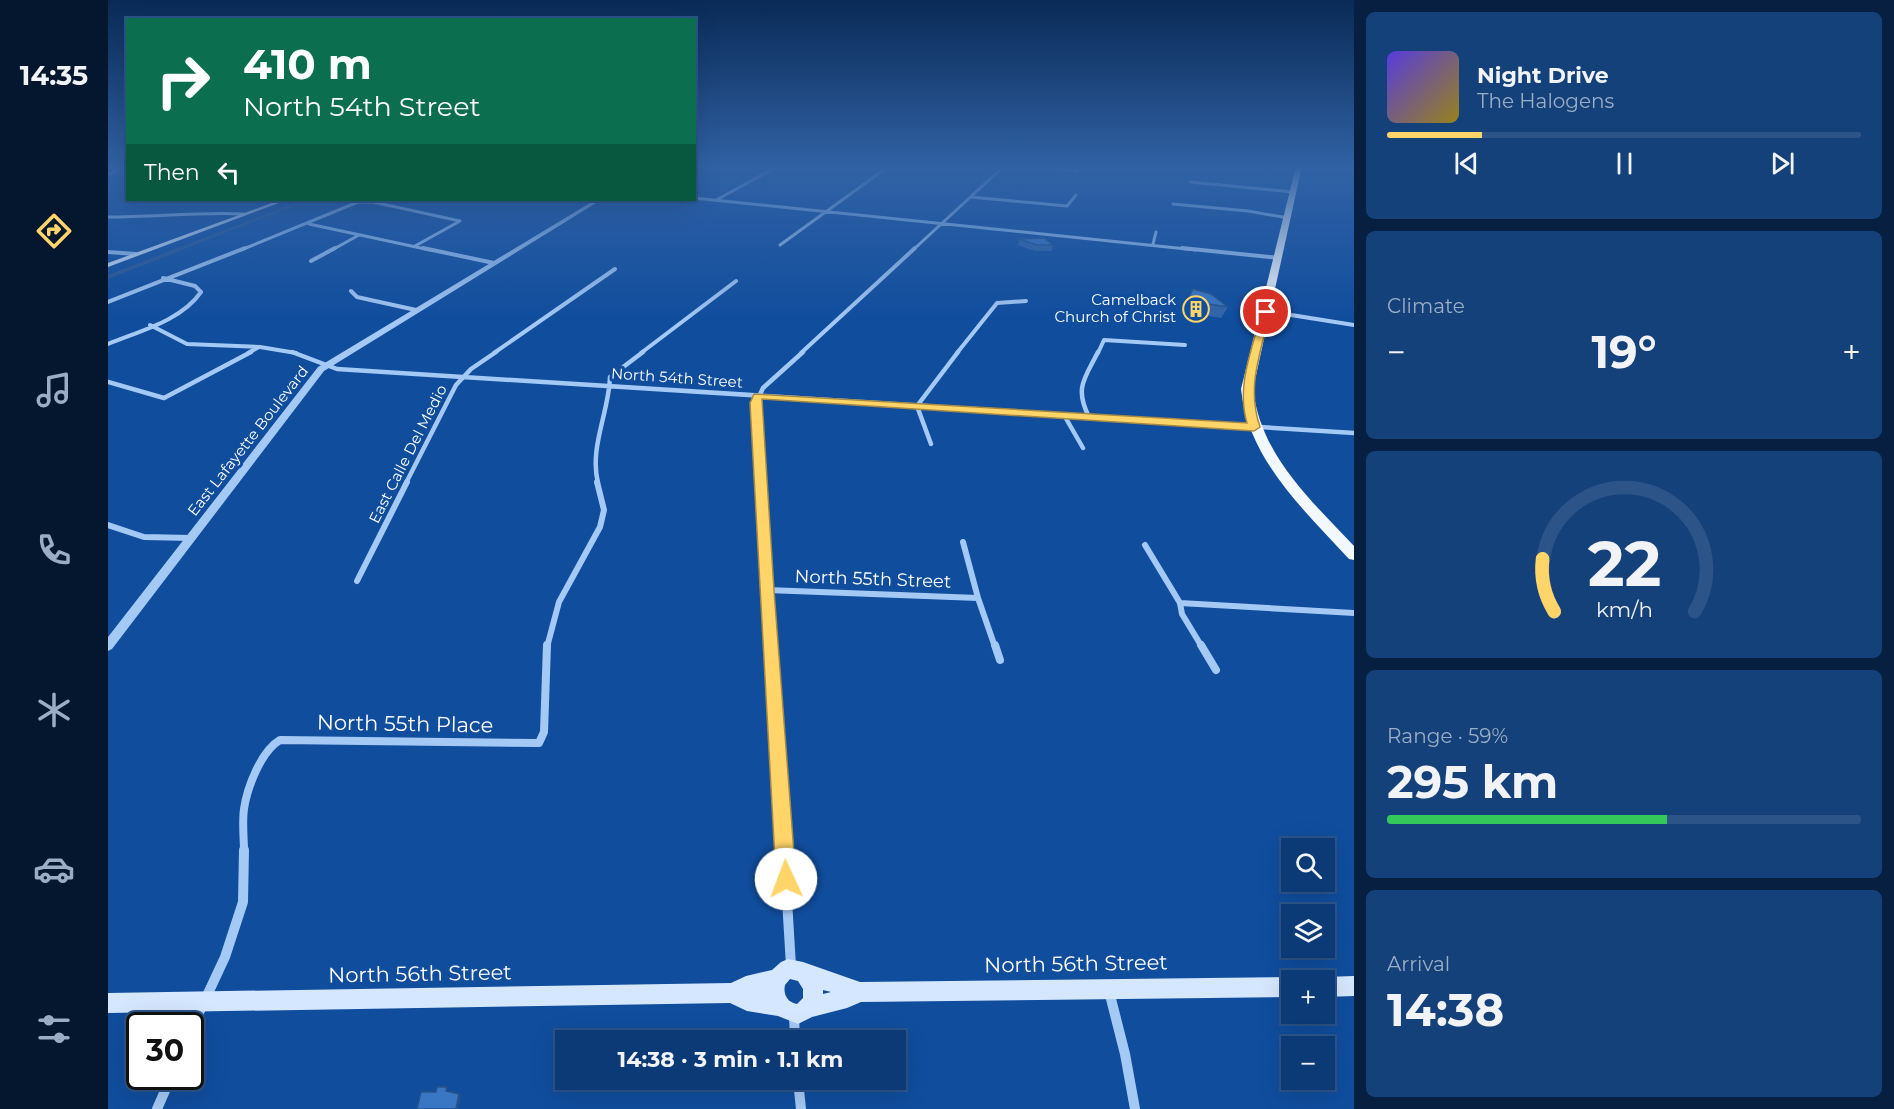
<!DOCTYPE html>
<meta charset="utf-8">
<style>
body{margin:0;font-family:Montserrat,sans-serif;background:#15417b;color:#f1f3f6;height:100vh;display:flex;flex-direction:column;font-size:22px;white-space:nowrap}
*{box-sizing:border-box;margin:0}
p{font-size:20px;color:#9aadc5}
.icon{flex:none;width:33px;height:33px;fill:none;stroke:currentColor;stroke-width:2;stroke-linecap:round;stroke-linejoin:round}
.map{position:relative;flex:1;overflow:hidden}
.panel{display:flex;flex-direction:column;gap:12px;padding:12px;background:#072041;width:540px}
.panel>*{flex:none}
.guide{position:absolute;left:18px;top:18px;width:570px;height:183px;border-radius:0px;box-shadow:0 6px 24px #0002,0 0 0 2px #2c5488;background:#0b6e4f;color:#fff;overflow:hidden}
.fabs{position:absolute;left:1173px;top:838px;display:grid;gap:12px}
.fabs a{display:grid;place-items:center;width:54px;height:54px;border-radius:0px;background:#0c3a76;box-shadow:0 6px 24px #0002,0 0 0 2px #2c5488;font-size:30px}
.speed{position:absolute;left:18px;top:1012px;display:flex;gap:12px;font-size:30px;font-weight:700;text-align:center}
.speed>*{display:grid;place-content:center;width:78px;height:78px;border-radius:50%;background:#0c3a76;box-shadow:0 6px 24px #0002,0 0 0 2px #2c5488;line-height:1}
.speed .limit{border:3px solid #111;border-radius:9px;background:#fff;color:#111}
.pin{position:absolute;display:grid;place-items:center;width:51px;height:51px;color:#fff;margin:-26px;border:3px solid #fff;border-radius:50%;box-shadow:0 2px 6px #0007}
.me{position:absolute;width:66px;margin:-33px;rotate:358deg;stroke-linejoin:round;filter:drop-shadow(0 0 4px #0008)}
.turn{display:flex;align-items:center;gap:21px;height:126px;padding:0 18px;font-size:27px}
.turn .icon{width:78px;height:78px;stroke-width:2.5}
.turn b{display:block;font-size:42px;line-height:51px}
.then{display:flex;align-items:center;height:57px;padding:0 18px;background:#0003;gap:12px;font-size:22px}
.big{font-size:45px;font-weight:700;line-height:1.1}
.panel .tile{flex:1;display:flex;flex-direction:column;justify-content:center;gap:9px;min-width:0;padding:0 21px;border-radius:9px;background:#15417b}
.panel .dial{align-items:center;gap:0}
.dial svg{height:156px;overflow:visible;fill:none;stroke:#2c5488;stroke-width:7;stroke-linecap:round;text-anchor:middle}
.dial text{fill:#f1f3f6;stroke:none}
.song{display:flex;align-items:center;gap:18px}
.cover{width:72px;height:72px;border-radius:9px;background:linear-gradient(135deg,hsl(250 70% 55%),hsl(50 70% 35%))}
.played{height:6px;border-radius:3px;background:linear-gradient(90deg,#ffd569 20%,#2c5488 20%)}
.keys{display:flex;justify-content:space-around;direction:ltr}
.heat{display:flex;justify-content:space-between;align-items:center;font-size:33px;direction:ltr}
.charge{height:9px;border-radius:4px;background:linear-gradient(90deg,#34c759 59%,#2c5488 0)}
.trip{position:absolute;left:447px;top:1030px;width:351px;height:60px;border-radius:0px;background:#0c3a76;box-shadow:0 6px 24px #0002,0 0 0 2px #2c5488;font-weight:700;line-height:60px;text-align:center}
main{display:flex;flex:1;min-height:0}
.tabs{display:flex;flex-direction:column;width:108px;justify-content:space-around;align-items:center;background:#05172f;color:#9aadc5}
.tabs .icon{width:42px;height:42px}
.tabs .on{color:#ffd569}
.tabs b{font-size:27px;color:#f1f3f6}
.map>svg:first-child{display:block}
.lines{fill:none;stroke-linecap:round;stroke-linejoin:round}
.canal{fill:#2c5792;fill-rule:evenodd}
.minor-far5{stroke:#a5c9f5;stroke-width:3}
.minor-far4{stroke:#a5c9f5;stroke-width:4}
.minor-far3{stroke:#a5c9f5;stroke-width:4.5}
.minor-far2{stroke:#a5c9f5;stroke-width:6}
.minor-far1{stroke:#a5c9f5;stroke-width:8}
.minor{stroke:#a5c9f5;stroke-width:10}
.tertiary{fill:#a5c9f5;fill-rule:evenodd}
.secondary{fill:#d5e7fe;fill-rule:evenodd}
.primary{fill:#f3f8ff;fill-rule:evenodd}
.wall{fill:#3165a9}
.shaded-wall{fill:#285389}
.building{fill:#3976c4;stroke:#285389;stroke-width:1.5}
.route{fill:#ffd569;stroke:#a68a44;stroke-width:1.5}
.labels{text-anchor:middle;stroke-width:6;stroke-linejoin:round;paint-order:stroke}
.far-poi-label{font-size:15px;fill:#fff;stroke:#104d9d;text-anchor:end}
.far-street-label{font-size:15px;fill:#fff;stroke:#104d9d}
.street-label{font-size:18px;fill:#fff;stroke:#104d9d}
.near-street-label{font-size:21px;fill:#fff;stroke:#104d9d}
</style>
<main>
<nav class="tabs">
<b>14:35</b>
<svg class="icon on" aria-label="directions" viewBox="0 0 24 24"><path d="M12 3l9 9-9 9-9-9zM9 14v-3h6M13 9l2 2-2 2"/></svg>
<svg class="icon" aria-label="music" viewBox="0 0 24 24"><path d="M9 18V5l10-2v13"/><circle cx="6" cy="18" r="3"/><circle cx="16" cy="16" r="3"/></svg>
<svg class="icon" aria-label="phone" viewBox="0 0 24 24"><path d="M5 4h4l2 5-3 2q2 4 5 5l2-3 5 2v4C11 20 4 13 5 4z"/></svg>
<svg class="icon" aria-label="climate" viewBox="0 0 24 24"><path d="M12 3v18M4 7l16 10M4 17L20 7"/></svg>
<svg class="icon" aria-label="car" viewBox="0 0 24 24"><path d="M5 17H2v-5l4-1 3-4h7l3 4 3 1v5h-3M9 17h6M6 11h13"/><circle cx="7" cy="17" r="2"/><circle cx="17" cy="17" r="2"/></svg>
<svg class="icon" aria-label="filters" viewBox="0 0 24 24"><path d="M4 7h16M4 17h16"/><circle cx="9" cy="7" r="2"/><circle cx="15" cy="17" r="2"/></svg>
</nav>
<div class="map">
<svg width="1246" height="1109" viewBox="0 0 1246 1109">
<rect width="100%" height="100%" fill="#104d9d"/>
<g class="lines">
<path class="canal" d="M195 200H201L0 279V275Z"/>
<path class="minor-far5" d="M926 166 969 171
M1234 166 1246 168
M0 168H20
M0 175 10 169
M1082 182 1185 192
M863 197 959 206 968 195
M586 198 1088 250
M610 199 670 166
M1065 204 1140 211 1180 218
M0 217C46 217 90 212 136 214
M201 224 322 250
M1045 244 1048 232
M672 245 781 166
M133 250 250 202H265L352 221 307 246
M224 250 251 235
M805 250 896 166"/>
<path class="minor-far4" d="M315 248 386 263
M1074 248 1171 258
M0 252 28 254
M203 261 227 248
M243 291 249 297 308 310
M0 302 137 248
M1158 311 1246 325
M42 325 79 344 152 347 188 353
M0 344C31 331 73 321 93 292L87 286 55 278
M140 353 151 347
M386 353 507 269
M533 353 628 281
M693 353 807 248
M849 353 889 303 918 301
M990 353 996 340 1077 345"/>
<path class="minor-far3" d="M184 352 229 369 1246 433
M0 382 56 398 143 352
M956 415 975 448
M981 417C966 388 977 378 990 352
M823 444 809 406 850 352
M298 483 348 385 363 369 388 352
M490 483C481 448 501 412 502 377L535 352
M653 483 648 403 655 388 695 352"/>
<path class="minor-far2" d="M653 482 663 647
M0 525 36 537 83 538
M855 542 870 598 887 647
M1037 545 1072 603 1074 614 1094 647
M249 581 299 482
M659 590 870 598
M1072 603 1246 613
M439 647 451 602 492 527 496 510 489 482"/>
<path class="minor-far1" d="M663 645 676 852
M887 645 892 660
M1093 645 1108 670
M136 852C136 838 134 823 136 809 139 788 153 751 172 740L431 743 436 732 439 645"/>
<path class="minor" d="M676 850 683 966
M1001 991 1017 1054 1027 1109
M686 1015 687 1041
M82 1032 117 957 135 902 136 850
M690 1080 693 1109
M49 1109 63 1077"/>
<path class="tertiary" d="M487 200H493L216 371 4 649 0 651V637L210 367Z"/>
<path class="secondary" d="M172 200H179L0 267V263Z
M680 959 695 962 752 982 1184 977 1191 981H1184V997L753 1002 739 1008 704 1017 690 1024 670 1016 639 1011 622 1003 0 1013V993L623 983 638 976 664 970 673 962ZM682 979 690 981 695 989V998L689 1004C679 1002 675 994 677 985ZM715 990 723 992 715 994Z
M1246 976V996L1216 997V981H1209L1216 977Z"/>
<path class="primary" d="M1188 166H1194L1145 389C1153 456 1202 499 1246 546V560L1241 559C1195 509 1140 459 1133 389Z"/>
</g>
<path class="wall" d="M911 239 945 245 944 251H927L910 245Z
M1085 289 1120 307 1113 318 1094 315 1091 318 1075 310Z"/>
<path class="shaded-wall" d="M1100 304 1094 315 1091 318 1097 307Z
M351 1094 353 1095 350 1109H348Z"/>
<path class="building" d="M936 238 945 245H929L911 239Z
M1085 289 1103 294 1120 307 1100 304 1097 307 1080 299Z
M329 1087H339L338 1091 351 1094 348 1109H309L313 1092H328Z"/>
<linearGradient id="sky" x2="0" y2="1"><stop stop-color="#092a56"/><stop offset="0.52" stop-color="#3162a5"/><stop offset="1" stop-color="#3162a5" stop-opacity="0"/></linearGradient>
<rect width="1246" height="322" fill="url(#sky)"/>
<path class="route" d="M1158 309 1162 312C1153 353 1138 386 1152 427L1146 431 654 399 666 590 688 879 685 886 678 889 671 886 668 879 642 403 646 394 1139 423C1128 386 1144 349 1154 312Z"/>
<defs>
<g id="building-ring" transform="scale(1.35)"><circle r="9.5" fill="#104d9d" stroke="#ffd569" stroke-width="1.5"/><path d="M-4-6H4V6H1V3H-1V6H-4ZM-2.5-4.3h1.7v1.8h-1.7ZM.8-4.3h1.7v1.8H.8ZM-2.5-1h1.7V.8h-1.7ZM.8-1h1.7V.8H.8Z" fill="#ffd569"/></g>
</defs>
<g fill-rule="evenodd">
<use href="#building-ring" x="1088" y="309"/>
</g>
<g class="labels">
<g class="far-poi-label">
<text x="1068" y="305">Camelback<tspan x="1068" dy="17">Church of Christ</tspan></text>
</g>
<g class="far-street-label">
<text transform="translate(569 378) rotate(4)" y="5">North 54th Street</text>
<text transform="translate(140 441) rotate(-52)" y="5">East Lafayette Boulevard</text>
<text transform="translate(300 454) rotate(-63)" y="5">East Calle Del Medio</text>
</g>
<g class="street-label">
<text transform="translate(765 579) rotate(2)" y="6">North 55th Street</text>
</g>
<g class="near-street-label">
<text transform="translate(297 724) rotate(1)" y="7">North 55th Place</text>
<text transform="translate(968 964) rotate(-1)" y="7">North 56th Street</text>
<text transform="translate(312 974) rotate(-1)" y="7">North 56th Street</text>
</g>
</g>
</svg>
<div class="fabs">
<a><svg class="icon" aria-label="search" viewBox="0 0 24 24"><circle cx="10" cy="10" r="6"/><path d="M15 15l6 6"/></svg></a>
<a><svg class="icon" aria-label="layers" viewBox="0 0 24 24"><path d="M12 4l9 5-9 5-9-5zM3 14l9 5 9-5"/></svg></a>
<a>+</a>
<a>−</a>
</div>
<div class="speed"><div class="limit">30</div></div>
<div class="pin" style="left:1158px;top:312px;background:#d93025"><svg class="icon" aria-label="arrive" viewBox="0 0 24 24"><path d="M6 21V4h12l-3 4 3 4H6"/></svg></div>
<svg class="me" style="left:678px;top:879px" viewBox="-20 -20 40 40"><circle r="19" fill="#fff"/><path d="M0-13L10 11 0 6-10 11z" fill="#ffd569"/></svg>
<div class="trip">14:38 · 3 min · 1.1 km</div>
<div class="guide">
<div class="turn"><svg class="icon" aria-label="right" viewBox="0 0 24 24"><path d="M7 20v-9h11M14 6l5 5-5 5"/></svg><div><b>410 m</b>North 54th Street</div></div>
<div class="then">Then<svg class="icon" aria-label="left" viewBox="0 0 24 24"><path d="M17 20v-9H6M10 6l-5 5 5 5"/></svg></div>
</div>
</div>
<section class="panel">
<div class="tile">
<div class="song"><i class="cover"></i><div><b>Night Drive</b><p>The Halogens</p></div></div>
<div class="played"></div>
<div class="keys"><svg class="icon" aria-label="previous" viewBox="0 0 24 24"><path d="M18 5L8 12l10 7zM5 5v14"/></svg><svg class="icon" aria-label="pause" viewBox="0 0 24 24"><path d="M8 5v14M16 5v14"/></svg><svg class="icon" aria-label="next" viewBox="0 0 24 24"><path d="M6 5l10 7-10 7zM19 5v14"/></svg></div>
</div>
<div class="tile"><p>Climate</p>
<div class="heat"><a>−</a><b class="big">19°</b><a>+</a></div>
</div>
<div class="tile dial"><svg viewBox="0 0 100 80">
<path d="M14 69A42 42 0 1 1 86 69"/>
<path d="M14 69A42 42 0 0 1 8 42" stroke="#ffd569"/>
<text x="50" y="56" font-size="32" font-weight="700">22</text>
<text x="50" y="72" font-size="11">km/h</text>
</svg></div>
<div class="tile"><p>Range · 59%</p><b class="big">295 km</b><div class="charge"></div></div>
<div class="tile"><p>Arrival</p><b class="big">14:38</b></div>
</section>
</main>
